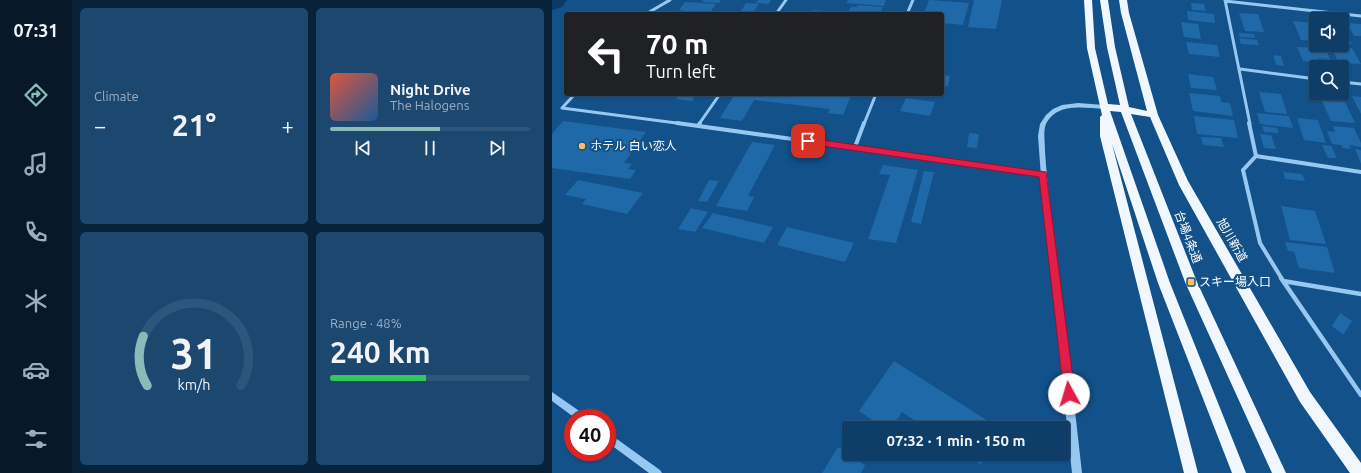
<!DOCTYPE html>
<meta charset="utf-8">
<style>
body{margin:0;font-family:Ubuntu,"Noto Sans JP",sans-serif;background:#1c4870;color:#f1f3f6;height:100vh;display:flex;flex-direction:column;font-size:15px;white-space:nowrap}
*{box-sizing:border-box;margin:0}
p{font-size:13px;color:#9baec0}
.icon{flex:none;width:22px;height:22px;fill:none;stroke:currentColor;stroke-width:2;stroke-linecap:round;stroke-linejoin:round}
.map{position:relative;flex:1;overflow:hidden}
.panel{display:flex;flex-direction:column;gap:8px;padding:8px;background:#082239;width:480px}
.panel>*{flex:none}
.guide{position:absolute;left:12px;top:12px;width:380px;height:84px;border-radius:4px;box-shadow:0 1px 3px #0004,0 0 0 1px #2e567b;background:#202124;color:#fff;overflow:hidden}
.tools{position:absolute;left:757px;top:12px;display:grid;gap:8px}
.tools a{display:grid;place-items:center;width:40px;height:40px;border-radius:4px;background:#0e3d67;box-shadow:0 1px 3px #0004,0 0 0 1px #2e567b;font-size:20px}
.speed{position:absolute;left:12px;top:409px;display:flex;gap:8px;font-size:20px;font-weight:700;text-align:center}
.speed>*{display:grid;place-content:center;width:52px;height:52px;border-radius:50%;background:#0e3d67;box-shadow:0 1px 3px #0004,0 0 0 1px #2e567b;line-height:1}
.speed .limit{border:6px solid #d22;background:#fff;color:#111}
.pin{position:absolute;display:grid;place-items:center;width:34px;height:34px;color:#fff;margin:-17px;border-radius:8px;box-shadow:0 2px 6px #0006}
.me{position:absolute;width:44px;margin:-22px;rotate:354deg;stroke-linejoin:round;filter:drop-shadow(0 0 3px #0008)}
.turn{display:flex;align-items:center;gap:14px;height:84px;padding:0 16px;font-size:18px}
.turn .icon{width:52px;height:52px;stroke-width:2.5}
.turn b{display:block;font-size:28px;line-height:34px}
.big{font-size:30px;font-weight:700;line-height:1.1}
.panel .widget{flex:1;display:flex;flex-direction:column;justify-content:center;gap:6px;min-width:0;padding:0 14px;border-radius:6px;background:#1c4870}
.panel .dial{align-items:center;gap:0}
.dial svg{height:104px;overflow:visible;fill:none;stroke:#2e567b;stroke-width:7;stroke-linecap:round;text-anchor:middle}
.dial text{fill:#f1f3f6;stroke:none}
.song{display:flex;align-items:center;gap:12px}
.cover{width:48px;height:48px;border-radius:6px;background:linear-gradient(135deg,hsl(10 70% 55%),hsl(210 70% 35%))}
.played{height:4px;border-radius:2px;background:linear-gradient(90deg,#8bbbb9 55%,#2e567b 55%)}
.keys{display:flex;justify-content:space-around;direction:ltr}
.heat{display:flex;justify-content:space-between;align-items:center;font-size:22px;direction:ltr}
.charge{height:6px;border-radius:3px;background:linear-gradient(90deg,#34c759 48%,#2e567b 0)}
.panel .tiles{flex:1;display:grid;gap:8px;grid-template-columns:repeat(2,1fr)}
.trip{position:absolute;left:290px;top:421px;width:228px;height:40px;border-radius:4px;background:#0e3d67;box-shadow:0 1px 3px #0004,0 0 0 1px #2e567b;font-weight:700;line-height:40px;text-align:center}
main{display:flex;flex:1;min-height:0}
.dock{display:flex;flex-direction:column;width:72px;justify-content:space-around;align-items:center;background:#061829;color:#9baec0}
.dock .icon{width:28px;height:28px}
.dock .selected{color:#8bbbb9}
.dock b{font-size:18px;color:#f1f3f6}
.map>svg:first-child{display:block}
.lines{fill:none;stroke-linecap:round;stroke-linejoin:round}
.river{fill:#0b3a65;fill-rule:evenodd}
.building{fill:#1f69a9}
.minor-far2{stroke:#97c8f1;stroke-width:3}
.minor-far1{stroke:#97c8f1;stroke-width:4}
.minor{stroke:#97c8f1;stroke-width:4.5}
.tertiary{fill:#97c8f1;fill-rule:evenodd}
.trunk{fill:#f0f7ff;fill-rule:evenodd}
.route{fill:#e11d48;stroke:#92132f}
.poi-dot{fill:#ffbf57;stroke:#125189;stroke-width:1.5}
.labels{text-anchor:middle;stroke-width:4;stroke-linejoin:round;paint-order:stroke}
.poi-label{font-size:12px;fill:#fff;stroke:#125189;text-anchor:start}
.street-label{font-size:12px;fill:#fff;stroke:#125189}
</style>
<main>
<nav class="dock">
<b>07:31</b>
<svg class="icon selected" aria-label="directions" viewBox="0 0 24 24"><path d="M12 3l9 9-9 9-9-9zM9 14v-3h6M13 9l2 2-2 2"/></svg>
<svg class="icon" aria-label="music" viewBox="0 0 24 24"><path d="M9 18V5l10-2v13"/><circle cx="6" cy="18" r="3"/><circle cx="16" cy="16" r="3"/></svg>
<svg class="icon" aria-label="phone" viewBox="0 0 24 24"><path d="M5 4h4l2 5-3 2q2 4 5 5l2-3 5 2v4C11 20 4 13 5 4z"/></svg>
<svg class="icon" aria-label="climate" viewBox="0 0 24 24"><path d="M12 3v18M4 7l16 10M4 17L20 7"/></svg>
<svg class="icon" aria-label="car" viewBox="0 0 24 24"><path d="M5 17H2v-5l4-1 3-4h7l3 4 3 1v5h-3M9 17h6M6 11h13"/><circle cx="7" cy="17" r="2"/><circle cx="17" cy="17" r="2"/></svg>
<svg class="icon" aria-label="filters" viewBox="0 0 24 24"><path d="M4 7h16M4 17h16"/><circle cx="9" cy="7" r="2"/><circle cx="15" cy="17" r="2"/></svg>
</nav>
<section class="panel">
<div class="tiles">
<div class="widget"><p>Climate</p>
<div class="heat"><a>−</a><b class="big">21°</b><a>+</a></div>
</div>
<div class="widget">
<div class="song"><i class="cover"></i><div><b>Night Drive</b><p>The Halogens</p></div></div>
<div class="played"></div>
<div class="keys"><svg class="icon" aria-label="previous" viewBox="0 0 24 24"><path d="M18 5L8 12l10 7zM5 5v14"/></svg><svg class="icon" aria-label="pause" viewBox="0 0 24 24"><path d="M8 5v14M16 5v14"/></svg><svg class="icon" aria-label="next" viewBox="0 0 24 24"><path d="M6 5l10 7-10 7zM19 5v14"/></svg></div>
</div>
<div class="widget dial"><svg viewBox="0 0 100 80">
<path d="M14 69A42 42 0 1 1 86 69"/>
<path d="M14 69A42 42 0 0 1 11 31" stroke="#8bbbb9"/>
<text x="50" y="56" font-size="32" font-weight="700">31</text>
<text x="50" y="72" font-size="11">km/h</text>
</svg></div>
<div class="widget"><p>Range · 48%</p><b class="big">240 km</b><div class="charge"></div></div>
</div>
</section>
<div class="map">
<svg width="809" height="473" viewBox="0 0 809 473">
<rect width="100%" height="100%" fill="#125189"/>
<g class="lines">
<path class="river" d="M0 0H15L10 7 0 10Z"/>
</g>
<path class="building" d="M151 0H169L167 3 150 2Z
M206 0H219L217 4 204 3Z
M296 0H334L332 6 294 3Z
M377 0 417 3 411 25 390 23V14H372Z
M422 0H450L444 29 416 27Z
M133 2 164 4 157 14 131 12 132 11 127 10Z
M194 3 207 4 202 11 212 12 211 14H187Z
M639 3 652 4 654 11 640 10Z
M306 5 331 7 328 14H295L299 7H305Z
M261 10 286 12 285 14H259Z
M635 11 662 14 663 23 636 20Z
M687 13 706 14 712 32 693 31Z
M741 21 760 23 764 31V41L749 40Z
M629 22 646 24 649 39 632 37Z
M795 23 809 24V36H802Z
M790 29 792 30 800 44 790 43Z
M686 33 702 34 703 38 688 37Z
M687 38 705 40 707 45 689 44Z
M634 42 665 45 668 57 637 54Z
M745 47 773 48 778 59 766 58 769 63 751 61Z
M779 47 800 48 809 64 787 63Z
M721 55 729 56 732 66 724 65Z
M783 64H791L796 74H790V67H785Z
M636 74 661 77 665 90 639 88Z
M390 75 398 76 396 86H390Z
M707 92 729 94 735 114 713 112Z
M637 93 668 96 669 102 678 103 681 116 641 111Z
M127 94H144L140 101 124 99Z
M183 94H286L299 95 291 115 276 113 278 109 202 100 190 121 168 118Z
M800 96 809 97V114Z
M354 98 383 102 378 116 348 111Z
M770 101 793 102 803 123 779 121Z
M705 113 737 116 741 128 708 124Z
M642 116 682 120 686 138 645 134Z
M745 118 766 120 774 143 752 140Z
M11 121 94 132 72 163 80 164 76 169 84 170 78 179 0 168V134Z
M710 126 725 128 727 133 712 132Z
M781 126 802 128 809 143V147L797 145 799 149 791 148 789 145 780 144 775 131 783 132Z
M417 133 427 134 425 148 415 147Z
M708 134 719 135 724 149 712 148Z
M649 137 669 138 672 147 651 145Z
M200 142 223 145 196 196 202 197 195 211 164 206Z
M770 145 779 146 785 158H776Z
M803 149 809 150V164Z
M331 165 366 170 344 243 316 239 338 175 327 174Z
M372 171 382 172 369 224 359 222Z
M731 172 750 174 753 181 733 179Z
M26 180 91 193 75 214 30 204 34 199 13 195Z
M157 180 167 181 155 202 146 201Z
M729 206 763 211 774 244 738 240Z
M139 208 156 212 143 232 126 229Z
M161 213 221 227 212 243 150 228Z
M235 227 302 243 293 262 225 245Z
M733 242 775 247 783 273 747 268 742 252 736 251Z
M788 313 800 321 791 335 780 326Z
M342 361 447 428H374L350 412 340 428H332L307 411Z
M286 447 313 465 309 473H270Z
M413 454H434L429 465Z"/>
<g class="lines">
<path class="minor-far2" d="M673 0 698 124
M673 1 809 16
M94 14 118 0
M224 14 234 0
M355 14 361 0
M688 69 764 79
M790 82 809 84
M10 108 132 124
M10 108 23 94
M147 124 168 94
M312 124 324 94"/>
<path class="minor-far1" d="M125 123 491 174
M697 123 704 156
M146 126 148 123
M303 147 312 123
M730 279 708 243 691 170 704 156 809 172"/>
<path class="minor" d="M729 278 809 395
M731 281 809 294"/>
<path class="tertiary" d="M526 103 552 105 555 107 552 109C532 108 505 102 494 124 491 131 493 142 493 151 495 187 501 223 505 259 514 330 522 402 530 473H520L490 190 486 136 488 124 494 115 501 109 510 105Z
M0 392 33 415 34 418H23L0 401Z
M55 432 108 470 110 473H97L55 442Z"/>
<path class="trunk" d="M532 0H540L543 48 556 104 568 105 555 47 548 0H556L563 47 577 107 595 111 569 13 567 0H575L577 13 606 115 636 181 758 392 809 463V473H798L748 402 627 185 598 117 579 114 645 282 734 473H720L633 282 569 112 558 111 618 283 694 473H680L606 283 560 144 646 473H632L548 136V117L550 115 535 48Z"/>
</g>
<path class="route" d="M256 138 494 172 523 394 521 398 517 399 513 398 512 394 487 177 256 144 252 141Z"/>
<g class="poi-dot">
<circle cx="30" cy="146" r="4"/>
<rect x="635" y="278" width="8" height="8" rx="2"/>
</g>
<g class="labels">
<g class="poi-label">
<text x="38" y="150">ホテル 白い恋人</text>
<text x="647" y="286">スキー場入口</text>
</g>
<g class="street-label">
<text transform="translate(636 237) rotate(69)" y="4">台場4条通</text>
<text transform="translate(680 240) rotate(60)" y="4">旭川新道</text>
</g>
</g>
</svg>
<div class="tools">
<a><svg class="icon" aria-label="sound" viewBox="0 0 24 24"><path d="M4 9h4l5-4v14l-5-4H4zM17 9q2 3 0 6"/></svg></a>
<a><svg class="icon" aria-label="search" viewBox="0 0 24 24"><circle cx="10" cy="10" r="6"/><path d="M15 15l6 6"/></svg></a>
</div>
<div class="speed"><div class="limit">40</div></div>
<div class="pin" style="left:256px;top:141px;background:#d93025"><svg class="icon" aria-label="arrive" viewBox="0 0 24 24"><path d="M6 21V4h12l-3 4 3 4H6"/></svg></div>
<svg class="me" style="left:517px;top:394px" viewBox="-20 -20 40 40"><circle r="19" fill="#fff"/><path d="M0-13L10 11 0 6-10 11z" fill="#e11d48"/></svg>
<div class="trip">07:32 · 1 min · 150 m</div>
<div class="guide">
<div class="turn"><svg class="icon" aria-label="left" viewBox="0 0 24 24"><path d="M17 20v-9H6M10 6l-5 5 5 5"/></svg><div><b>70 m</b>Turn left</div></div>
</div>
</div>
</main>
